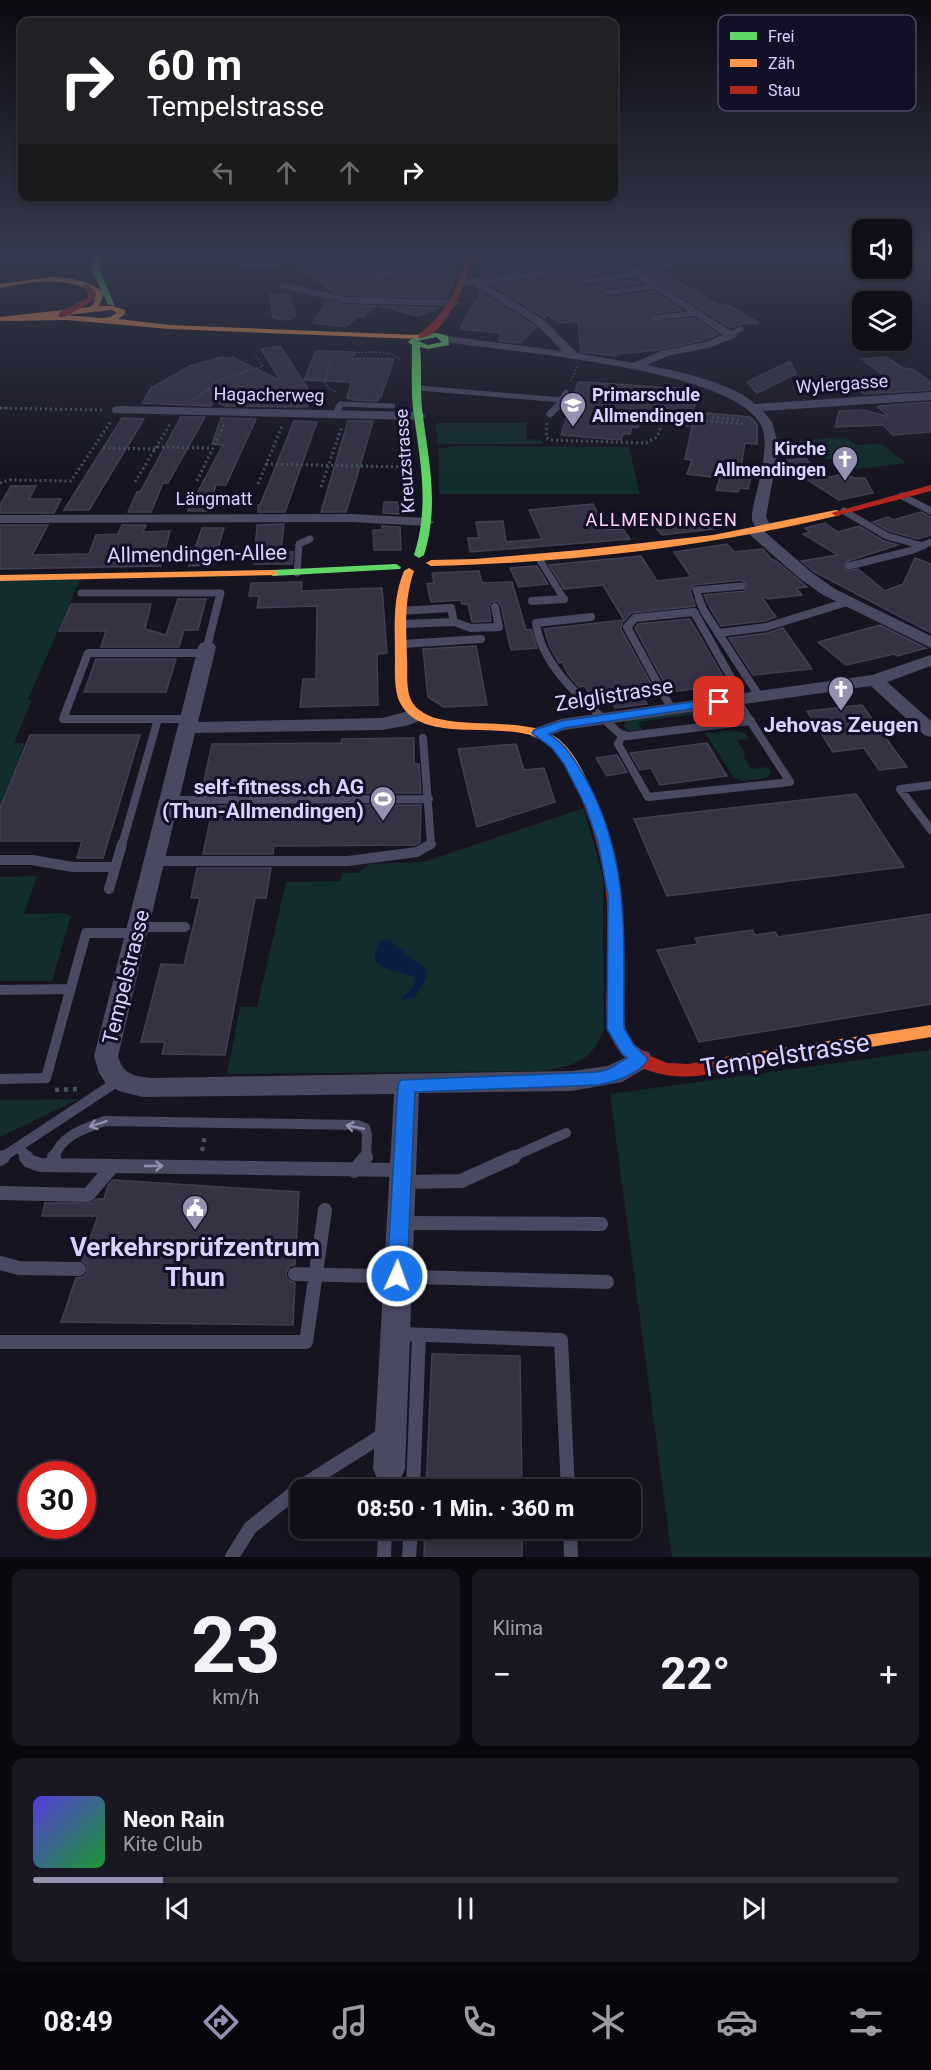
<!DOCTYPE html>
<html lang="de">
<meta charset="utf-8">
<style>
body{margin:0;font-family:Roboto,sans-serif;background:#191822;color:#f1f3f6;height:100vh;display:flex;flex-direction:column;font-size:22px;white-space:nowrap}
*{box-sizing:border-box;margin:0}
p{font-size:20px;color:#9c9ca2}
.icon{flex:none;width:33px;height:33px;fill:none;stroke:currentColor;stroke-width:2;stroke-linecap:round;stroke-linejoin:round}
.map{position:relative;height:1557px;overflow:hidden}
.side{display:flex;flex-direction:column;gap:12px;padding:12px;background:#09080e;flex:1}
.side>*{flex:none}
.banner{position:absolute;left:18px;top:18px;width:600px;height:183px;border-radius:12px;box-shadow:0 3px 9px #0003,0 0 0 2px #302f38;background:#202124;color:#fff;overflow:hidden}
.buttons{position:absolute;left:852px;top:219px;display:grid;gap:12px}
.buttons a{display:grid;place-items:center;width:60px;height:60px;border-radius:12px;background:#100f19;box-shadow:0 3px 9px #0003,0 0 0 2px #302f38;font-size:30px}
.speed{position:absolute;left:18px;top:1461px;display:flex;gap:12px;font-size:30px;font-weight:700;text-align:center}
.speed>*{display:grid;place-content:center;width:78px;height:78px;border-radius:50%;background:#100f19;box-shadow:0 3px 9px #0003,0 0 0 2px #302f38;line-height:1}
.speed .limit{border:9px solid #d22;background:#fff;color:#111}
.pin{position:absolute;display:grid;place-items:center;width:51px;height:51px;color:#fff;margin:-26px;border-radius:12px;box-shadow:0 3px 9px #0006}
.me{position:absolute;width:66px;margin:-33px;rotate:2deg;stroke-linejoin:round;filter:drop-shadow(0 0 4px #0008)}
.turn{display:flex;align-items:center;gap:21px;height:126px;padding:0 30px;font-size:27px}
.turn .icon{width:78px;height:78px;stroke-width:2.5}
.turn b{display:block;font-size:42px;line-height:51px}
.lanes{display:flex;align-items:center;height:57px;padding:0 30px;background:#0003;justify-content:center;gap:30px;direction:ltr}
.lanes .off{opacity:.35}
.big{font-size:45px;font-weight:800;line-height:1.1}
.side .card{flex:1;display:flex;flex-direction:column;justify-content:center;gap:9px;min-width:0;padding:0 21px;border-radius:12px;background:#191822}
.side .dial{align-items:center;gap:0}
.dial b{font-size:78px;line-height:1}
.song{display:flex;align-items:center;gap:18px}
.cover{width:72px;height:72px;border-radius:9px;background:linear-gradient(135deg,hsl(250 70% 55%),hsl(130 70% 35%))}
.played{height:6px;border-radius:3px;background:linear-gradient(90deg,#9591b1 15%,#302f38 15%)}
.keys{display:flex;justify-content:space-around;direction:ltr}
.heat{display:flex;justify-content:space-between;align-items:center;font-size:33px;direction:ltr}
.side .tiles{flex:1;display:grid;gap:12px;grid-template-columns:1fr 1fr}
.card:last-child{grid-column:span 2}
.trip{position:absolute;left:290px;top:1479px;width:351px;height:60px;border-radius:12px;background:#100f19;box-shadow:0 3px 9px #0003,0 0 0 2px #302f38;font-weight:800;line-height:60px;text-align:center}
.dock{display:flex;height:96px;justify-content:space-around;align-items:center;background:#06060a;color:#9c9ca2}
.dock .icon{width:42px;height:42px}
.dock .current{color:#9591b1}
.dock b{font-size:27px;color:#f1f3f6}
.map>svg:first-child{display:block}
.green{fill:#132c2d}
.water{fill:#0b1e41}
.building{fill:#343243;stroke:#433f54;stroke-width:1.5}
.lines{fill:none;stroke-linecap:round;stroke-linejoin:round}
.path-far2{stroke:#44505f;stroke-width:2;stroke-dasharray:1.5 2;stroke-linecap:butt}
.path-far1{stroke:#44505f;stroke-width:3;stroke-dasharray:2 3;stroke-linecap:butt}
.path{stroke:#44505f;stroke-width:4.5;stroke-dasharray:4 5;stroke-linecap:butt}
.lane-far4{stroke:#4a4962;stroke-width:5}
.lane-far3{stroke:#4a4962;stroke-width:7}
.lane-far2{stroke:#4a4962;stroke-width:8}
.lane-far1{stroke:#4a4962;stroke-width:10}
.lane{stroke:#4a4962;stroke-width:14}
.street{fill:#4a4962;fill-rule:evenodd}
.fast{fill:#63d668;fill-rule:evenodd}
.slow{fill:#ff974d;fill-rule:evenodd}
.jam{fill:#b3261e;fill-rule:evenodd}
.oneway{stroke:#928eb0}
.route{fill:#1a73e8;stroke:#114b97;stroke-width:1.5}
.labels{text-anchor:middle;stroke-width:6;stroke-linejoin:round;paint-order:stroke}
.far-street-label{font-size:18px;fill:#d9d4ff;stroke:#130f26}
.far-poi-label{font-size:18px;font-weight:bold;fill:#d9d4ff;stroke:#130f26;text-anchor:start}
.far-neighbourhood-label{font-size:18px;letter-spacing:1.5px;fill:#ffd6f0;stroke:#130f26}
.street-label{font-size:21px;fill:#d9d4ff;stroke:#130f26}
.poi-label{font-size:21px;font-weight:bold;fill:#d9d4ff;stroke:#130f26}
.near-street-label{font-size:26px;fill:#d9d4ff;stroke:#130f26}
.near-poi-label{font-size:26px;font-weight:bold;fill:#d9d4ff;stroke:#130f26}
.key{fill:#130f26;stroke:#4e4a67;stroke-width:1.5}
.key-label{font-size:16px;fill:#d9d4ff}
</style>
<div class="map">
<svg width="931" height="1557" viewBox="0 0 931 1557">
<rect width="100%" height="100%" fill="#161421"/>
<path class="green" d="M436 423H526V439L542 440V444H437Z
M845 437 856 445 881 444 906 463 851 470 837 460 818 458 797 441Z
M455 446 629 447 640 494H439L438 449Z
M0 578H81L28 699 32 700 14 743H25L0 806Z
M726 706 733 707 738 714 722 718 717 711 638 722 642 730C635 730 628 733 624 726L625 722 631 719Z
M732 730 745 733 749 739 737 740 746 755 743 756 751 769 768 767 771 772 767 778 743 781 734 778 705 733Z
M584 808 603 878 604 1030C590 1063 575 1065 543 1071L227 1074 240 1007H257L286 882 341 881 342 873H358L370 864 424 862Z
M37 876 24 914 63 913 71 916 52 981H0V877Z
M931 1050V1557H672L610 1094Z
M79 1099 0 1137V1100Z"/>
<path class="water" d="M388 940C392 942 424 967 428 971L424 983 415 997 401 1000 402 997C409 993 417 986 414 977 397 969 361 971 380 941Z"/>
<path class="building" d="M291 257H405L401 266 370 273 371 278 384 288 390 284 386 278 408 273 415 257H433L434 264 449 267 456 276 446 298 346 295 334 292 292 263Z
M584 257H608L609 259 481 276 482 269 589 260Z
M619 268 623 271 580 277 576 283 582 287 635 279 641 283 605 288 602 291V296L607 298 654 291 681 310 651 314 648 318 651 322 694 318 718 334 704 340 659 350 616 354V356L581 352 578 321 559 323 548 314 545 318 492 285Z
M662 270 687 287 719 305 726 304 759 323 741 324 730 328 647 274Z
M480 292 535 326 536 327 520 343 499 341 501 333 460 329 475 300 478 303Z
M288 294 296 315 289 320 273 318 269 295Z
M327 301 346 305 376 306 363 317 359 316 345 327 313 323Z
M380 306 439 308 418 316Z
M280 346 312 395 307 407 225 406 214 401 211 406 142 403 151 388 190 366 222 357 227 359 232 357 281 381 261 349Z
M316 351 354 352 352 358 394 359 381 397H379L378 401 354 400 347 398 351 382 304 380Z
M886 357 903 368 912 369 931 382V390L864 394 855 385 893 383 862 359Z
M790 361 796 374 757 393 747 382Z
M578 382H585L699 390 689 426 674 424 675 417 641 414 638 428 632 427 630 434H623L621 440 561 435Z
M931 402V432L893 435 883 425 835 427 839 411 864 410 889 417 877 406Z
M695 412 750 417 757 424V444L745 443 740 473 752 474 748 489 740 488 738 492 716 490 720 478 687 474 692 460 685 459Z
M181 417H205L168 483H163L151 512H128L137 492H140Z
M122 418 144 419 89 510H64Z
M221 418 256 419 226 485H216L208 511H188L194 493H197L223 445 212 444Z
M294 421 317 422 285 512H258V505H260Z
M348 421H373L361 463 346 512H321Z
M806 458 819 476 831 477 842 474 855 478H865L873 493 839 500 778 461Z
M11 486H36L29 499H61L54 513H0V505Z
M384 502H398L399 514 383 513Z
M593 504 606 530 623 529 630 539 470 552 468 538H479L476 522 503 521 506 542 542 539 529 510Z
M921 512 931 517V535L918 539 889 531 873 522 888 517 893 520Z
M708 522 714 529 662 535 657 529Z
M825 523 838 532 859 526 884 541 898 545 848 561 844 565 847 571 858 569 885 591 903 584 915 558 931 564V633L813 571 801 561 838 555 803 534 810 532 805 528Z
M284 524 281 552H293L292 564H254L257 525Z
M0 525H48L32 555 89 554 96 535 118 534 122 525H146L143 532 170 531 161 566 0 569Z
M382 526 400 527 401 550H374L373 530H382Z
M202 528H224L213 565 189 566Z
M727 544 734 552 763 549 772 560H775L807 587 796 588 802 595 768 599 766 597 763 599 776 617 765 621 721 626 710 608 704 595 745 591 747 585 742 580 694 585 690 590 695 606 631 613 622 623 621 629 656 693 641 695 647 704 615 708 610 698 592 700 585 686 579 687 568 674 562 662 559 663 550 647 544 629 624 620 603 585 564 589 549 565 641 556 657 581 691 577 674 552Z
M537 566 548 584 519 587 510 568Z
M479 571 482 583 512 582 526 630 531 629 537 648 511 650 501 606 498 601 491 602 489 606 491 621 472 622 468 604H462L461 600 431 602 427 584 434 583 432 573Z
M302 582 301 591 382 588 387 653 377 654 378 705 300 707 303 679H316L317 606 257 608 259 596H249L251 583Z
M178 599H206L198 630H184L179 647H101L106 631H59L71 604H151L145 629 166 635Z
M690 619 728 685 669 692 635 628 638 624Z
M880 625 926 648 897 656 894 654 846 665 818 642Z
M783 628 812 669 753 675 729 638 767 633Z
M476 646 487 705 444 707 428 697 423 649Z
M96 659H176L166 692H84Z
M862 705 907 767 879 770 864 748 833 752 807 711Z
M30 735H140L103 858H77L82 841H0V808Z
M414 738V764H419L421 793H215L216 791H202L212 744 341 743 342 739Z
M707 743 727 776 660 785 651 768 640 770 630 753Z
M516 744 524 770 544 768 555 802 477 827 458 749Z
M617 755 627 772 607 776 596 758Z
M856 794 904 867 667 896 634 819Z
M421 805 420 842 415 845 274 846 273 854H203L213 806Z
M197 868H271L266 898H255L225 1055 162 1054 165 1042H141L161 964 184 965 200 898H191Z
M931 914V1004L699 1042 657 950 698 944 695 938 752 930 755 935 775 932 778 937Z
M113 1180 299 1192 295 1265 290 1266 286 1273 287 1279 295 1283 293 1325 61 1322 76 1278 83 1277 87 1273V1265L82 1261 98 1216H42L45 1203H91L96 1199H104L108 1185Z
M432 1354 520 1356 522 1490H426Z
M425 1528H522V1557H424Z"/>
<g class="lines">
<path class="path-far2" d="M203 257 222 264
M354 356V353C370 352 388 350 400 359
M331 362 324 381 328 388 337 392
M571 381 577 366
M205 390 306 391
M195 399 217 381 263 366 254 354
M0 408H10"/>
<path class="path-far1" d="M0 408 104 410
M712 417 742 420
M547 423 546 437 550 440 646 443 657 437 664 418 746 424
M157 447 212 448
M103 448 156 449
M266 464 410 467
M197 481 224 425
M135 482 170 424
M0 483 8 480 71 481 111 421
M258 484 283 424
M321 487 342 426"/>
<path class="path" d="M55 1090 77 1089
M202 1151 205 1135"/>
<path class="lane-far4" d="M241 257 234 258 233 261 253 267 288 261
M445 257H449
M374 275 405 270 410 257
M374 275 385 283
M581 282 636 274
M606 293 656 286
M653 318 697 313
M731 334 741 329
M419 388 562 400
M338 408 340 404 393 406
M556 408 566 392"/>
<path class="lane-far3" d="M550 414 557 407
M336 415 339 407
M902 496 931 511
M844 511 887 536 923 546
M538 557 564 599 543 600
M849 566 913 550 931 542
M297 573 299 544 310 539
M81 593H221L219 600
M700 600 696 590 742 586"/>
<path class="lane-far2" d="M699 599 704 611 759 696
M532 601 564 599
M399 611 451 608 454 622
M591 617 536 623C541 668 589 705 620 734L628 736 751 721
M402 624 454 622 471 628 499 627 495 607
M719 633 766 627 847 602
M403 644 481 639
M207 647 219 599
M671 708 627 627 635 618 694 612 743 699
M191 719H63L88 653H206
M623 735 618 744 648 797 790 782 736 699
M423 738 431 844 428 845
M931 785 900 789 931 830
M170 800 429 799
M122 845 158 719"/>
<path class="lane-far1" d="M0 860H32L73 867H115
M155 861H348L417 852 431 844
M109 889 122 844
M138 927H185
M0 990 70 989
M0 1079 46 1078 86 933H137
M19 1147 27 1158
M1 1158 118 1081
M54 1158C60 1136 85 1128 105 1121L357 1125 365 1128 367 1135 366 1158
M510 1158 566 1133"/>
<path class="lane" d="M26 1157 29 1161 40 1165 402 1170
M0 1159 3 1157
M53 1165 54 1157
M354 1171 366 1157
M404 1182 461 1181 514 1157
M0 1193 88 1195 113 1166
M403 1223 601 1224
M0 1263 19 1268 79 1269
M295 1274 607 1282
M400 1334 561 1340 568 1490
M0 1342H306L325 1210
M413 1490 419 1335
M570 1528 571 1557
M232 1557 250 1528 305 1484 383 1435
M384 1557 385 1528
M409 1557 411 1528"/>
<path class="street" d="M610 257H621L635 268 684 257H701L642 273 738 336 712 347 668 356 647 365C676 371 734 383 755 404L931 392V400L763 411 772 422 777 440 776 462 766 517 772 528 765 532 811 572 835 589 931 636V648L823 595 799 578 749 534 747 531 749 528 756 527 752 521V514C755 491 772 447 761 425 732 368 509 352 446 342L440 339 446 336 562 351 536 324 473 285 465 286 460 283 465 280 614 261ZM620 266 723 335 705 342 661 351 633 363 577 353 544 320 485 284Z
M284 283 346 297 455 300 460 303 455 306 346 303 280 288V284Z
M118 406 420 412 426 416 420 420 113 413 112 410 113 407Z
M351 514 427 518 434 522 427 526 351 522 0 523V515Z
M207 642 213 643 216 647 198 722 382 718 416 709 422 711 425 715C416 727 396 727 382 730L195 733 118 1056C123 1075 134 1076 152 1078L572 1071 608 1066 640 1050 649 1052 652 1059 649 1066 622 1082 572 1091 419 1093 405 1469 400 1480 389 1485 378 1480 373 1469 394 1094 143 1097 119 1091 107 1085 99 1073 94 1056 198 647 201 643Z
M931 655V666L887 682 931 721V737L924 735 871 686 564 730 539 739 532 737 530 733 532 729 561 719 872 675Z"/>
<path class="fast" d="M95 257H101L99 269 115 306 108 304 91 269Z
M437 333 448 336 449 345 428 349 420 347C422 367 420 388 422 408 428 459 440 504 424 555L419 558 414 555C430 505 420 460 413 409 411 388 412 366 412 345L408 342 415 335ZM436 337 442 342 428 345 418 341Z
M396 564 401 567 400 569 273 576 268 573 273 570Z"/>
<path class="slow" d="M52 277C71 278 89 280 104 293L99 306H113L125 310V314L118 319 170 325 418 335 422 337 418 339 170 329 67 320 0 321V317L90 307 94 303 96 294C67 275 32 282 0 288V284ZM112 310 117 313 110 317 102 318 65 315Z
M836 510 840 511V515C708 547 566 563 431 566L426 563 431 560 475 559 580 550 713 535Z
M409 568 414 571C404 600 406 627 407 657 408 671 405 689 412 702 433 737 517 712 554 736 572 747 582 770 591 788L589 791H579C569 775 563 753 546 742 507 716 417 750 398 698 394 685 395 671 395 657 395 627 392 600 404 571Z
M273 570 278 573 277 575 0 581V575Z
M931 1025V1037L725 1071 719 1069 716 1064 719 1059 725 1057Z"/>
<path class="jam" d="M467 257H473C468 278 446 339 419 338V334C446 314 458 289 467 257Z
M87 283 96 293 94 300 65 317H59V313L88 297V293L83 285Z
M931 485V491L836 516 831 513Z
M584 784 591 788 602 814 618 869 623 930 622 1015 629 1040 648 1055 667 1063 689 1064 725 1057 731 1059 734 1064 731 1069C704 1077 677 1080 650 1071 598 1052 606 1012 608 967 609 946 608 924 607 903 604 863 593 825 577 788Z"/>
</g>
<defs><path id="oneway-shaft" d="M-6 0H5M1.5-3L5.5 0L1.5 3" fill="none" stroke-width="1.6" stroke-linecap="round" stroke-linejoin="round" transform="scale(1.5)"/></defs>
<g class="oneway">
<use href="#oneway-shaft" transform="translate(98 1124) rotate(162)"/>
<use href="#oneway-shaft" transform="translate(355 1127) rotate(-169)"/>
<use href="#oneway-shaft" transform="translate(154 1166)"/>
</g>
<linearGradient id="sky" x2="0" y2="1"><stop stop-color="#0c0b12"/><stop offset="0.54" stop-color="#363a4e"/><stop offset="1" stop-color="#363a4e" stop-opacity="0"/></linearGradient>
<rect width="931" height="475" fill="url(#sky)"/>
<path class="route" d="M719 698 724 699 726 702 724 704 564 728 549 734C568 746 577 764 588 783 631 865 623 939 624 1028L634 1045 648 1059C640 1074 614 1082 598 1085L415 1092 407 1276 404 1283 397 1285 390 1283 387 1276 398 1085 401 1080 598 1072 609 1069 627 1058 622 1054 607 1029 608 895 598 842 585 805 564 764 552 748 532 733 534 730 561 721Z"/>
<defs>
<g id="school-pin" transform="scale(1.35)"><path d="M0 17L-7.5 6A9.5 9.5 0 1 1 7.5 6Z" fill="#9591b1" stroke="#130f26"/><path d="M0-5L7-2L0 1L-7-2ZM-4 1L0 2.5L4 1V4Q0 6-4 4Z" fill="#fff"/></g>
<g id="church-pin" transform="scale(1.35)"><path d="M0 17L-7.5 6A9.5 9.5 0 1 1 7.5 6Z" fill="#9591b1" stroke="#130f26"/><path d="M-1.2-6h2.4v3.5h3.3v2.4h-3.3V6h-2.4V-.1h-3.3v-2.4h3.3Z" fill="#fff"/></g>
<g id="stadium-pin" transform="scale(1.35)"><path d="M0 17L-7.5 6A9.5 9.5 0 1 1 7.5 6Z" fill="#9591b1" stroke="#130f26"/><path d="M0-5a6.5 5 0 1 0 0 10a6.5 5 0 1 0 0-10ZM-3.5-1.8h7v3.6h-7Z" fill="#fff"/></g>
<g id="civic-pin" transform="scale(1.35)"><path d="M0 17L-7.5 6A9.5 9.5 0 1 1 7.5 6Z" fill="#9591b1" stroke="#130f26"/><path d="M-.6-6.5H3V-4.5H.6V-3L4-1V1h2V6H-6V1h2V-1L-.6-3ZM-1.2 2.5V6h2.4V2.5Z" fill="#fff"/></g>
</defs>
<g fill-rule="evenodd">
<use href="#school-pin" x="573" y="405"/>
<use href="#church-pin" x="845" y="459"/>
<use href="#church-pin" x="841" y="689"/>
<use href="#stadium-pin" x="383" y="799"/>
<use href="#civic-pin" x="195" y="1208"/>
</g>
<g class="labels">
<g class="far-street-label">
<text transform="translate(842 384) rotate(-4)" y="6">Wylergasse</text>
<text transform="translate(269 395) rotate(1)" y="6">Hagacherweg</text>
<text transform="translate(405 461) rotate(-94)" y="6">Kreuzstrasse</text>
<text x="214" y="505">Längmatt</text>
</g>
<g class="far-poi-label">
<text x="592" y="401">Primarschule<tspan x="592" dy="21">Allmendingen</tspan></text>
<text x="826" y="455" text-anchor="end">Kirche<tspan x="826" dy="21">Allmendingen</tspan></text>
</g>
<g class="far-neighbourhood-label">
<text x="662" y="526">ALLMENDINGEN</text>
</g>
<g class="street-label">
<text transform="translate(197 554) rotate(-1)" y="7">Allmendingen-Allee</text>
<text transform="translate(614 695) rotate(-9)" y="7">Zelglistrasse</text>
<text transform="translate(126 977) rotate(-76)" y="7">Tempelstrasse</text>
</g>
<g class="poi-label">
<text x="841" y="732">Jehovas Zeugen</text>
<text x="364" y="794" text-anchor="end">self-fitness.ch AG<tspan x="364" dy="24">(Thun-Allmendingen)</tspan></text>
</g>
<g class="near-street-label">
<text transform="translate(785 1055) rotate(-9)" y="9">Tempelstrasse</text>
</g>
<g class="near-poi-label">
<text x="195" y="1256">Verkehrsprüfzentrum<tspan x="195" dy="30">Thun</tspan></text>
</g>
</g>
<rect x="718" y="15" width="198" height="96" rx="9" class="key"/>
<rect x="730" y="32" width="27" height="8" fill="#63d668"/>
<rect x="730" y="59" width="27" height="8" fill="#ff974d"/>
<rect x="730" y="86" width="27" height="8" fill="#b3261e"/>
<g class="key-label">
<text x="768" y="42">Frei</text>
<text x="768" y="69">Zäh</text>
<text x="768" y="96">Stau</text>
</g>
</svg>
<div class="buttons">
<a><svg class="icon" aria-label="sound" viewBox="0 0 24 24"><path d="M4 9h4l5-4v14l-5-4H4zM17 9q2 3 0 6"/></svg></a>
<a><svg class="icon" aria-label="layers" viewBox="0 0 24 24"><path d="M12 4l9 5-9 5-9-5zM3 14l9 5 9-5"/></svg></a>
</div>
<div class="speed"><div class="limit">30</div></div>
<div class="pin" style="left:719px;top:702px;background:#d93025"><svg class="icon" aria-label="arrive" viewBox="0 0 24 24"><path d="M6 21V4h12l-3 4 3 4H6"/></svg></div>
<svg class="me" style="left:397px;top:1276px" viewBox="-20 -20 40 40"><circle r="17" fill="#1a73e8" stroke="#fff" stroke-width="3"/><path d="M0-11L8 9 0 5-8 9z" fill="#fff"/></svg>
<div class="trip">08:50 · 1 Min. · 360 m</div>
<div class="banner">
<div class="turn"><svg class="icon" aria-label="right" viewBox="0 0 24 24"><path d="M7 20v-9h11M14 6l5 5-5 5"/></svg><div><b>60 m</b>Tempelstrasse</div></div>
<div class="lanes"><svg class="icon off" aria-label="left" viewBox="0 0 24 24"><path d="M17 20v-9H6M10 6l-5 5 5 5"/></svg><svg class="icon off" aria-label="ahead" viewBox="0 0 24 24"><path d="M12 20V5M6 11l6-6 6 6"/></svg><svg class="icon off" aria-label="ahead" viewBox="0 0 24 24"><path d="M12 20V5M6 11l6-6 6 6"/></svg><svg class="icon" aria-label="right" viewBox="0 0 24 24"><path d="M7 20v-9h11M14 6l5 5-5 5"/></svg></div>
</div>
</div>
<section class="side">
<div class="tiles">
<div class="card dial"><b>23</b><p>km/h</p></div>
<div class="card"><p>Klima</p>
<div class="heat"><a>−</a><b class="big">22°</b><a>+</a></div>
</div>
<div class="card">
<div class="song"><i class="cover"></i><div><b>Neon Rain</b><p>Kite Club</p></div></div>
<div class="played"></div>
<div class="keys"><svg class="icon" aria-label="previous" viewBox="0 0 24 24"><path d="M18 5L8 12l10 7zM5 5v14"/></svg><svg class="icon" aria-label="pause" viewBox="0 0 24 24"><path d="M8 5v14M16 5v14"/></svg><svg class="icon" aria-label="next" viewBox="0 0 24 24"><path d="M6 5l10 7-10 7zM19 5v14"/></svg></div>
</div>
</div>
</section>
<nav class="dock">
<b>08:49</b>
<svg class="icon current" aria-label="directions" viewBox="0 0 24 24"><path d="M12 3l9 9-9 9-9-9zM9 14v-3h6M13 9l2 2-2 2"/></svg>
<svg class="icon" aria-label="music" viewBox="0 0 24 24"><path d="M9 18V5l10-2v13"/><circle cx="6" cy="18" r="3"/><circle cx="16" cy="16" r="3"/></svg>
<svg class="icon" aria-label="phone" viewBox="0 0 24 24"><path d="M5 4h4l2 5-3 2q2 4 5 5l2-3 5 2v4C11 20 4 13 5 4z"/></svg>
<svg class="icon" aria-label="climate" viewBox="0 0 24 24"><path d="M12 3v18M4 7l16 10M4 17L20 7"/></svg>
<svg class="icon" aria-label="car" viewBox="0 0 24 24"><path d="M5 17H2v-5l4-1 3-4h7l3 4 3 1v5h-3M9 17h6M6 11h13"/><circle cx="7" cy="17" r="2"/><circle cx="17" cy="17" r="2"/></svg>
<svg class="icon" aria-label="filters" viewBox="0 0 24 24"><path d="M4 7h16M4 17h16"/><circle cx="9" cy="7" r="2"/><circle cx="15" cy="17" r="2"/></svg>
</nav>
